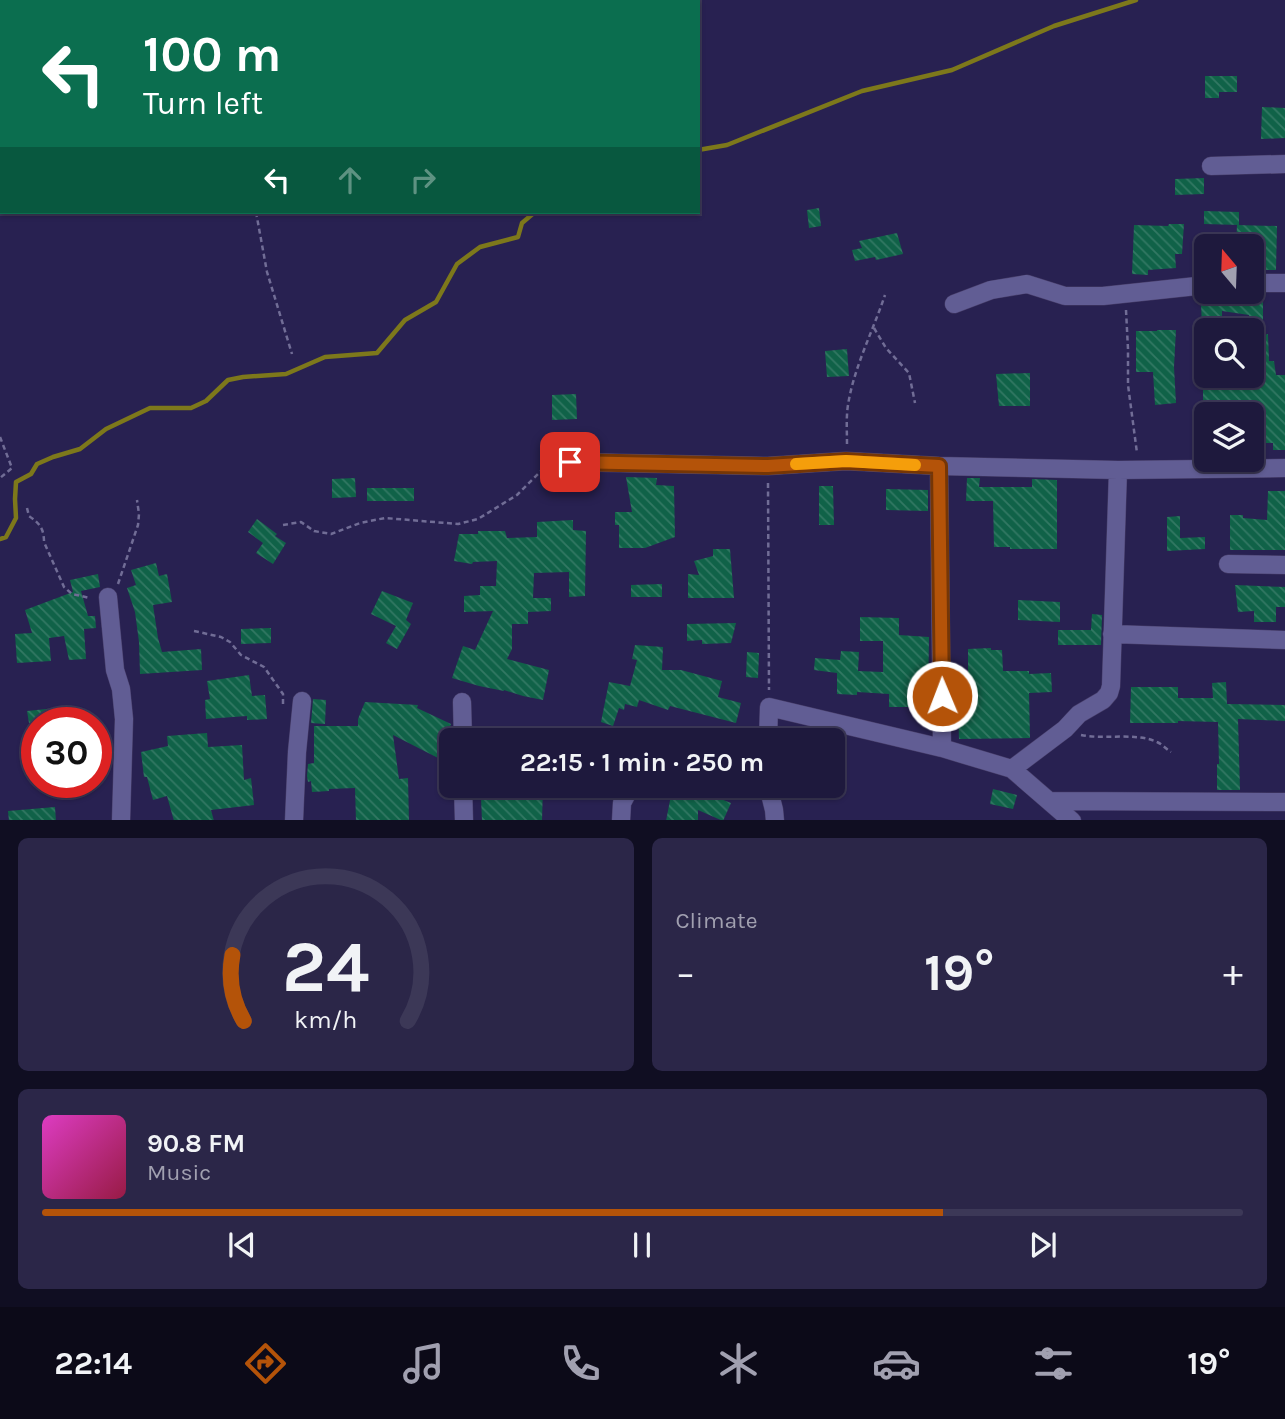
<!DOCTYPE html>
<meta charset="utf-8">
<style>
body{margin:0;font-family:Karla,sans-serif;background:#2b2648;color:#f1f3f6;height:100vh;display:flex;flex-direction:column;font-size:26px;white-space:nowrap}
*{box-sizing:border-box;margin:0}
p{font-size:23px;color:#a1a0b0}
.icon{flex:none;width:38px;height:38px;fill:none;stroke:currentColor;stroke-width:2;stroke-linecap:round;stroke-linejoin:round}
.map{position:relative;height:820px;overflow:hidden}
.drawer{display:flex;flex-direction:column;gap:18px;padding:18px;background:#100e22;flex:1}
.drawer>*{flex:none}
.guide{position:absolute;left:0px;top:0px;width:700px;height:214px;box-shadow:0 2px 5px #0004,0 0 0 2px #3c3857;background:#0b6e4f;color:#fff;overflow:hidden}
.needle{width:46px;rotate:341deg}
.fabs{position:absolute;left:1194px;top:234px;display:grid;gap:14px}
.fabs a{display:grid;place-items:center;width:70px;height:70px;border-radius:10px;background:#1e193d;box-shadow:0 2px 5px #0004,0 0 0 2px #3c3857;font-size:35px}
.speed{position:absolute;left:21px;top:707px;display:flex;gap:14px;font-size:35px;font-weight:700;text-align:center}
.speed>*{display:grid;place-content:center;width:91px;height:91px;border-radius:50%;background:#1e193d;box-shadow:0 2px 5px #0004,0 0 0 2px #3c3857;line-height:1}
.speed .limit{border:10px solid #d22;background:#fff;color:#111}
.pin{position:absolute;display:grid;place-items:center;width:60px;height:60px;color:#fff;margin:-30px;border-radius:14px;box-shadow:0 4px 10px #0006}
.me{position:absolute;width:77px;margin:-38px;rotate:359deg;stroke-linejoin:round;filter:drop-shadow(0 0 5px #0008)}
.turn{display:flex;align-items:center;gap:24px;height:147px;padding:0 28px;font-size:32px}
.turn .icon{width:91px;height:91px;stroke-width:2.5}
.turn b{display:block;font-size:49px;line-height:60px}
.lanes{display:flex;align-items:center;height:66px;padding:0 28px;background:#0003;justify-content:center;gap:35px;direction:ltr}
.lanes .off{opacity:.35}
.big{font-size:52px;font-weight:700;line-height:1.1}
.drawer .tile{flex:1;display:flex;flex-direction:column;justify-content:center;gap:10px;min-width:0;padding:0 24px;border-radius:10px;background:#2b2648}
.drawer .dial{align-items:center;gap:0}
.dial svg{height:182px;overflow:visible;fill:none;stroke:#3c3857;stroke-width:7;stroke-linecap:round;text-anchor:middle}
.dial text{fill:#f1f3f6;stroke:none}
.song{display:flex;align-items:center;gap:21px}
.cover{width:84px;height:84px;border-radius:10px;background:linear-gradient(135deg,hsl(310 70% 55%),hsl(340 70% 35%))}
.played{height:7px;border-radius:4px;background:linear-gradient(90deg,#b45309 75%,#3c3857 75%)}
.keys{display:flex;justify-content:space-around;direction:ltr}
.heat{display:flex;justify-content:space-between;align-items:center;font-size:38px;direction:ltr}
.drawer .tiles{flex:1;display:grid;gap:18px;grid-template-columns:1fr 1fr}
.tile:last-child{grid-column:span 2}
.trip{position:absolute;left:439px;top:728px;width:406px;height:70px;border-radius:10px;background:#1e193d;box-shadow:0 2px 5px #0004,0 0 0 2px #3c3857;font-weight:700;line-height:70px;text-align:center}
.dock{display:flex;height:112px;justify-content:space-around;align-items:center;background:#0c0a18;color:#a1a0b0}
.dock .icon{width:49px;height:49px}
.dock .active{color:#b45309}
.dock b{font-size:32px;color:#f1f3f6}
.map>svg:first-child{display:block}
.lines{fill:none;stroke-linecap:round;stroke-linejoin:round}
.stream{stroke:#7d781b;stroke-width:4.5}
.building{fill:url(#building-back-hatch)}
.street-casing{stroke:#473e69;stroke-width:19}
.path{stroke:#716d96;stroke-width:2.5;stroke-dasharray:5 3.5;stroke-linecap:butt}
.street{stroke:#615d94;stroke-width:18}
.route-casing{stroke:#753606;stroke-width:18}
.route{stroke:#b45309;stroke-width:12}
.slow{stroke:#f59e0b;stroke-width:12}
</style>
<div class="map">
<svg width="1285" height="821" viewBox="0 0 1285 821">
<defs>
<pattern id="building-back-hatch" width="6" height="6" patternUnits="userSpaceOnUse" patternTransform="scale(1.75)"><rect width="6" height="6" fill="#106248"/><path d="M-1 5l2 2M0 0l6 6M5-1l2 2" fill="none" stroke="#327863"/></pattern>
</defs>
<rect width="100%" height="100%" fill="#282151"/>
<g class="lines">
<path class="stream" d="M698 150 727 145 862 91 952 70 1054 26 1136 0
M0 539 6 537 16 518 15 499 16 482 31 474 37 464 53 457 80 449 106 429 150 408H191L206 401 228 380 243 377 286 374 325 357 377 353 405 320 436 302 457 264 480 247 518 237 522 223 535 212"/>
</g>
<path class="building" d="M1205 76H1237V92H1219V98H1205Z
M1262 107 1285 108V138L1261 139Z
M1204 178V194L1175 195V179Z
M819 208 821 226 809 228 807 210Z
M1204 211 1239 212V225L1204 224Z
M1169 224H1184L1182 254H1175L1176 268 1148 270V275L1132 274 1134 225 1168 226Z
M1237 225 1277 226 1276 270H1251V247H1236Z
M897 233 903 254 876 260 875 257 855 261 852 250 862 248 859 241Z
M1251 296H1263V335L1268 334 1269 361H1274L1276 375H1285V450H1273V443H1251V415H1203V376H1251V331H1249V315L1222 311V331H1202L1201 302 1241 300 1251 302Z
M1157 330H1176L1174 367 1176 403 1155 405 1153 372H1136V331H1157Z
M847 349 849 376 827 377 825 351Z
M1030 373V406H999L996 374Z
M576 394 577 419 552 420V395Z
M626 477 657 478 656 485 674 486 675 537 645 548H619V525H615V512H632Z
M355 478 356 497 332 498V479Z
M967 478H980L979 487H1032V479L1057 480V549H1010V547H994L993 501H966Z
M819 486H833L834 525H819Z
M367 488H414V501H367Z
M886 489 928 490V511L886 510Z
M1268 491H1285V550H1230V515H1243V518L1267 520Z
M1180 516V538L1205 537V549L1167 551V517Z
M257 519 277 534 275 536 286 543 273 564 256 553 263 543 248 532Z
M573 520V530L586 531 585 596 569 597V572L534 573 533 598H551V611L528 612V624H512V649L507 659 549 670 543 700 523 696 504 690V691L479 686 452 678 463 646 475 650 493 611 464 612V596L480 595V586H496L497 561 473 562 472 564 454 561 459 534H478V531H505L507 538 537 537V522Z
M713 549H730L734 598H688V574L699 575 694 561 713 556Z
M156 563 159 576 167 574 172 602 153 605 158 638 162 652 201 649 202 670 140 674 139 642 135 612 127 588 136 585 131 570Z
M98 574 100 587 81 591 88 616H95L96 628 84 629 86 659 69 660 64 636 49 638 51 661 17 663 15 634 32 633 25 610 73 592 70 580Z
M662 584V597H631V585Z
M1235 585 1285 587V607H1276V622H1254V611L1238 612Z
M382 591 413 603 406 620 411 624 397 649 386 643 396 626 371 614Z
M1018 600 1060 602V622L1018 620Z
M1092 614 1102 615 1101 645H1058V630H1091Z
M860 617 899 618V635L929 637 928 707H889V694L857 692V695L837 694V673L814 670 815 658 840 660 841 651 859 652 858 671 883 672V641H860Z
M736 623 731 643 702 644V640L687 641V624Z
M271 628V643L241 644V629Z
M635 645 663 647 662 670H681L722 681 718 697 741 703 736 723 670 706 668 710 639 700 637 707 625 704 624 710 619 708 613 726 601 722 609 682 630 686 637 660 632 659Z
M991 648V650H1002L1003 671H1029V674L1051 673 1052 692 1029 693 1030 738 959 739 957 683H968V649Z
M747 652 759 653 758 678 746 677Z
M249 675 252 696 265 695 267 719 247 720V716L206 719 205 700 210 699 207 681Z
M1226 682 1227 704 1285 705V721L1238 719 1240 790H1217V764H1219L1218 722 1178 721V723H1130L1131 687H1178V698H1213L1212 683Z
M313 699 326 700 325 724 311 723Z
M365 702 418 705 417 708 451 724 438 758 393 735 399 779 408 778 409 821H356L355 788 329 789V791L312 792 311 781 308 782 307 776 308 764 314 763V726H358V719Z
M56 708 58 723H29L27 711Z
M207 733 208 747 242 745 244 780 251 778 254 805 211 810 214 821H174L167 796 153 800 147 777H144L141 752 168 746 167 736Z
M486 786H543L542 821H482L481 798 485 797Z
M693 788 731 803 723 821 698 810V821H666L672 790 691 794Z
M993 789 1017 795 1013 809 990 804Z
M55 807 56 821H9L8 811Z"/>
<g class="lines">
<g class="street-casing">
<path id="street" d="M528 0 529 2
M111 2 112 0
M582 2 584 0
M0 57 2 56
M1211 166 1285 164
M1251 283H1285
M954 304 991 290 1027 284 1065 296H1103L1206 285
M571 462 768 466 846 461 939 466 1118 470 1285 468
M939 466 942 748
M1228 564 1285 565
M108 597 115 670 121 689 124 719 121 821
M1112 634 1285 640
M462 702 463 740
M768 740 769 707 942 748 1012 769 1072 821
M1012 769 1065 729 1079 714 1103 700 1109 693 1111 686 1118 470
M463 786 464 821
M768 786 774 810 775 821
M1049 801 1285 802
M294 821 297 752 302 701
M621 821 622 803 631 786"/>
</g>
<path class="path" d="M150 0 151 2
M256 212 267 272 292 354
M1126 310 1128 349V385L1137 453
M874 328 886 348 909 373 915 403
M0 437 12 468 0 478
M847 444C847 431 846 418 848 405 854 367 873 331 885 295
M768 483 769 690
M27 508 29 516C39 523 44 528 44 542L64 587 72 594 90 598
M283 525 301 522 314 531 331 534 360 523 385 518 458 524 478 519 517 495 544 468 554 466
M118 584 138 525 139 514 137 500
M194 631 221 637 230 642 241 655 264 667 283 694V707
M1081 735C1104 740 1136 732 1157 742 1162 744 1166 749 1171 752"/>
<use href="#street" class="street"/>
</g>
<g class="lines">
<g class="route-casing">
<path id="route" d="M570 462 768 466 846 461 939 466 942 696"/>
</g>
<use href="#route" class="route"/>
<path class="slow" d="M796 464 846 461 915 465"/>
</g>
</svg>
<div class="fabs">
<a><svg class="needle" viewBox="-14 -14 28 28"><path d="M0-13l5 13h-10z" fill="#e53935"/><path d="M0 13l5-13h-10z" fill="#a1a0b0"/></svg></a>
<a><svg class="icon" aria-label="search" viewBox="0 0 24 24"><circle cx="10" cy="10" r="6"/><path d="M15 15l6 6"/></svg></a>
<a><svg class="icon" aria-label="layers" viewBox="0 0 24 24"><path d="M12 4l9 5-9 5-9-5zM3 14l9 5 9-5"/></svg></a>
</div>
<div class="speed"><div class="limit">30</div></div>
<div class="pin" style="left:570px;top:462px;background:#d93025"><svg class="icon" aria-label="arrive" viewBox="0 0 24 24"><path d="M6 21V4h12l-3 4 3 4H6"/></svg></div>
<svg class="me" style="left:942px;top:696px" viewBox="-20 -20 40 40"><circle r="17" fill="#b45309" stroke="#fff" stroke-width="3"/><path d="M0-11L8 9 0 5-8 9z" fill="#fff"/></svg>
<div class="trip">22:15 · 1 min · 250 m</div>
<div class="guide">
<div class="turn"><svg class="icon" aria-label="left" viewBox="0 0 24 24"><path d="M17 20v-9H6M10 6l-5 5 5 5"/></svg><div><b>100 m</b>Turn left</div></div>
<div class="lanes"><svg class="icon" aria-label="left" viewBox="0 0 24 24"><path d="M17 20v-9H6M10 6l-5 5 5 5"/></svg><svg class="icon off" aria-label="ahead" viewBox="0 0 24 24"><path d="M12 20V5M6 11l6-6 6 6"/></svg><svg class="icon off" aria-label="right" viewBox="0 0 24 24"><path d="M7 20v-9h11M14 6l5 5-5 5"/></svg></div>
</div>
</div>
<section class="drawer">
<div class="tiles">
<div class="tile dial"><svg viewBox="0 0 100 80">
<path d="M14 69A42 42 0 1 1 86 69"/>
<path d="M14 69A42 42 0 0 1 9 40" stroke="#b45309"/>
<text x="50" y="56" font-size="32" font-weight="700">24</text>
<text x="50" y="72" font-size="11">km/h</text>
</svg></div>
<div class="tile"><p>Climate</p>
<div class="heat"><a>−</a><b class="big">19°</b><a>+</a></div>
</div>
<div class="tile">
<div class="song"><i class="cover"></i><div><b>90.8 FM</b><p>Music</p></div></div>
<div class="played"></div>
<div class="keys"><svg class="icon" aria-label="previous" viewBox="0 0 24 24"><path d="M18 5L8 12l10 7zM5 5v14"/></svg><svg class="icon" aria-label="pause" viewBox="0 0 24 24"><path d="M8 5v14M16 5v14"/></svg><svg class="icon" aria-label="next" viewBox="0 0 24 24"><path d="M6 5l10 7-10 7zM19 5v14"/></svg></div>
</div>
</div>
</section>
<nav class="dock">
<b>22:14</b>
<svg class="icon active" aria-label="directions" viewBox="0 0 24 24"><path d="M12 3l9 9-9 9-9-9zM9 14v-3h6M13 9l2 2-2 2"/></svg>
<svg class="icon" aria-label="music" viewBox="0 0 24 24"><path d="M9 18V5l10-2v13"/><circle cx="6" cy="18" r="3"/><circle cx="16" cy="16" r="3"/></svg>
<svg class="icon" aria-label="phone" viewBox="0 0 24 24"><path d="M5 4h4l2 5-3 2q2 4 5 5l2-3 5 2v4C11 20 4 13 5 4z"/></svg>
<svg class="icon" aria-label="climate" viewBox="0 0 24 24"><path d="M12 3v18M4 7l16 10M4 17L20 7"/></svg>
<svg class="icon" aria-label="car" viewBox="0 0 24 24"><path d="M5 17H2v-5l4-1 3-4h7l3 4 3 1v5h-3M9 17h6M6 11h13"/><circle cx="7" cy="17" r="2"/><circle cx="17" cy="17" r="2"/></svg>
<svg class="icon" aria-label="filters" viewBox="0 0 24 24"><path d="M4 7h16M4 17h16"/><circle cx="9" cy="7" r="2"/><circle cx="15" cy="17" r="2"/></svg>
<b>19°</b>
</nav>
